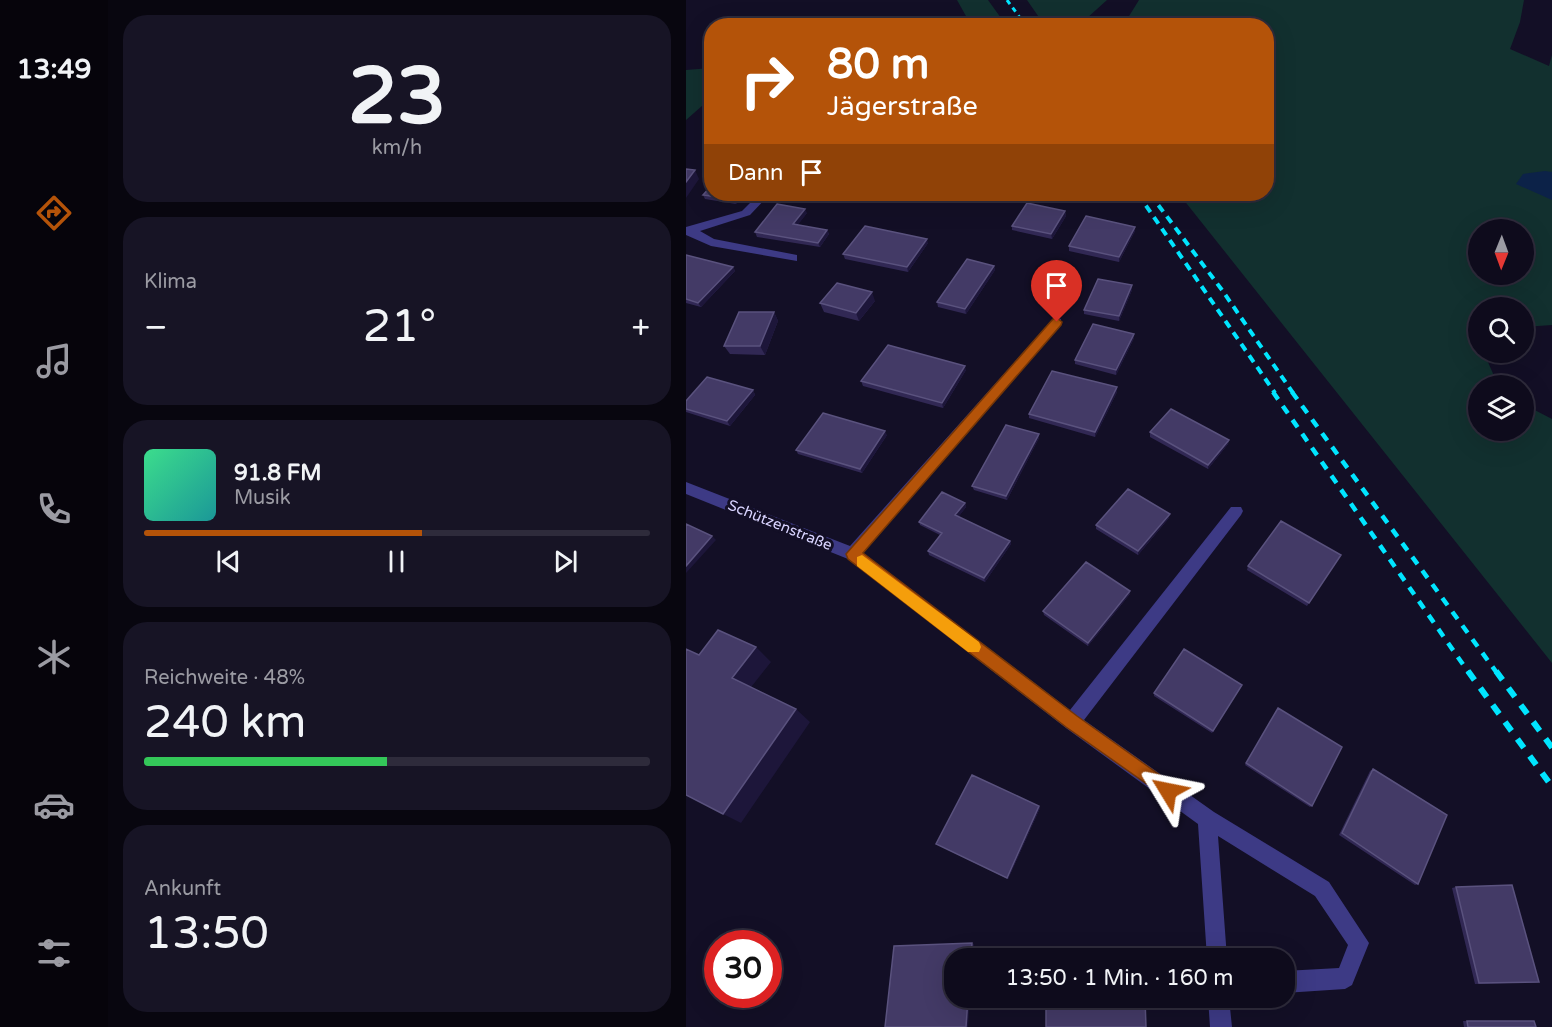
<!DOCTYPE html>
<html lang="de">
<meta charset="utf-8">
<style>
body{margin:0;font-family:"Varela Round",sans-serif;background:#171425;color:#f1f3f6;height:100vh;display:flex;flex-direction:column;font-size:22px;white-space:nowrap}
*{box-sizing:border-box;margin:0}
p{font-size:20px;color:#9b9ba3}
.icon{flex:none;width:33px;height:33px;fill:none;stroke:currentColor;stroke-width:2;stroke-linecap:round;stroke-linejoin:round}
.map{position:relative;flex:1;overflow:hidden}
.side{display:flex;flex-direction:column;gap:15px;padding:15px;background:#08060f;width:578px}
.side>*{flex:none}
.banner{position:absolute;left:18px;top:18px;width:570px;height:183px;border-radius:24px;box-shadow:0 6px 24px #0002,0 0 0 2px #2e2b3b;background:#b45309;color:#fff;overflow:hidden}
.needle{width:39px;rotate:181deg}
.tools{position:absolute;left:782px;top:219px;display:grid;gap:12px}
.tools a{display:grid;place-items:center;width:66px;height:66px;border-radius:50%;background:#0e0b1c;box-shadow:0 6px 24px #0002,0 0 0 2px #2e2b3b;font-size:30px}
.speed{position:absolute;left:18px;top:930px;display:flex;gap:12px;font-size:30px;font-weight:700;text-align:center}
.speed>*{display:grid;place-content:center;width:78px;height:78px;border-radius:50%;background:#0e0b1c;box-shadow:0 6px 24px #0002,0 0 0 2px #2e2b3b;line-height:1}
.speed .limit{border:9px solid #d22;background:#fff;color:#111}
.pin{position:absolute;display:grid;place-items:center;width:51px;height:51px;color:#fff;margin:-62px -26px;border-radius:50% 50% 50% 0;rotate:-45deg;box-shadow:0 0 6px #0007}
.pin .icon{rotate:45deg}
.me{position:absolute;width:66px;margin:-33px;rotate:305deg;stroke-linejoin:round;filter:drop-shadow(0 0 4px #0008)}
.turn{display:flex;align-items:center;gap:21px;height:126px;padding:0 24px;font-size:27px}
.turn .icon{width:78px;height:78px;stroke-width:2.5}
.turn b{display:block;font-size:42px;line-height:51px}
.then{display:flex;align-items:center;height:57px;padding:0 24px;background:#0003;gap:12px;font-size:22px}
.big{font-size:45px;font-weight:600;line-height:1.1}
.side .tile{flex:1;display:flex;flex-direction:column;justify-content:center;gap:9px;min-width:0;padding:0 21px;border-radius:24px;background:#171425}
.side .dial{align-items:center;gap:0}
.dial b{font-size:78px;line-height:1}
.song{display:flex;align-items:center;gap:18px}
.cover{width:72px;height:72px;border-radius:9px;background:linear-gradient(135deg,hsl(150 70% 55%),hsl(180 70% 35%))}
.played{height:6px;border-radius:3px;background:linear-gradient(90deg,#b45309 55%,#2e2b3b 55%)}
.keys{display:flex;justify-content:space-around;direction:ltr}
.heat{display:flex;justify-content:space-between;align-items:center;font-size:33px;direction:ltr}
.charge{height:9px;border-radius:4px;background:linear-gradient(90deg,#34c759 48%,#2e2b3b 0)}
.trip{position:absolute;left:258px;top:948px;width:351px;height:60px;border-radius:24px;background:#0e0b1c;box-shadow:0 6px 24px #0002,0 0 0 2px #2e2b3b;font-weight:600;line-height:60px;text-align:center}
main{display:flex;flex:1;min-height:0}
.tab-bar{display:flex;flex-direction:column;width:108px;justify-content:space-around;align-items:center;background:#06040b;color:#9b9ba3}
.tab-bar .icon{width:42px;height:42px}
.tab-bar .active{color:#b45309}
.tab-bar b{font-size:27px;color:#f1f3f6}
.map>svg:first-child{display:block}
.green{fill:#12302f;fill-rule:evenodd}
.water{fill:#0c2248}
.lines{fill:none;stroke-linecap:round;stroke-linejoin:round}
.minor{fill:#3d3a85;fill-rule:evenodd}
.rail-far3{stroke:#00e5ff;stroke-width:3;stroke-dasharray:5 4.5;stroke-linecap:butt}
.rail-far2{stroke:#00e5ff;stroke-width:4;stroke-dasharray:8 6;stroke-linecap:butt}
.rail-far1{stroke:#00e5ff;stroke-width:4.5;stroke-dasharray:9 8;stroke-linecap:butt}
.rail{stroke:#00e5ff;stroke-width:6;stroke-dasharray:11 10;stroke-linecap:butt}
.wall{fill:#312854}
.shaded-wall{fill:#1d163a}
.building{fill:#433a66;stroke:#5a527e;stroke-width:1.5}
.route{fill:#b45309;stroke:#753606;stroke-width:1.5}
.slow{fill:#f59e0b}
.labels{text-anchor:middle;stroke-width:6;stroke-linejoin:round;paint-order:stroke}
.street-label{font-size:15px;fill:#d9d4ff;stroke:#130f26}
</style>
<main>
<nav class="tab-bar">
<b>13:49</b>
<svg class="icon active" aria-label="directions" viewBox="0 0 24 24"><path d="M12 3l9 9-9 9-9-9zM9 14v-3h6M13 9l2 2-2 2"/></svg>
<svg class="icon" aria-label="music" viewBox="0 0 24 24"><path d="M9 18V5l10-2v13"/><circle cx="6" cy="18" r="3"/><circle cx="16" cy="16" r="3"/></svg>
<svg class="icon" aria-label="phone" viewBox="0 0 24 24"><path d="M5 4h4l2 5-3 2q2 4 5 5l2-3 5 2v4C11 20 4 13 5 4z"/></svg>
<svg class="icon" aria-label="climate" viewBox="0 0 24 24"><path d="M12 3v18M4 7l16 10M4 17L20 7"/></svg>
<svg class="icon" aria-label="car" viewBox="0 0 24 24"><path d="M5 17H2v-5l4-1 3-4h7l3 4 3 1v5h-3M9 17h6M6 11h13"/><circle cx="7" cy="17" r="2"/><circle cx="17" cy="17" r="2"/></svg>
<svg class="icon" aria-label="filters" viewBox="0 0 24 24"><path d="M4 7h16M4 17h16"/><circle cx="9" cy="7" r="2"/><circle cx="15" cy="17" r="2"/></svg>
</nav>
<section class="side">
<div class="tile dial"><b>23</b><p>km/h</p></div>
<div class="tile"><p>Klima</p>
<div class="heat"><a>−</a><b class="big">21°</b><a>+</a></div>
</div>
<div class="tile">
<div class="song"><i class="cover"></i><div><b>91.8 FM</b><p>Musik</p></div></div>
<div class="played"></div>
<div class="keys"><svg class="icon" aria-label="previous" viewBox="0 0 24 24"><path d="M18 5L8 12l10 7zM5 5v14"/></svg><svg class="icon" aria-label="pause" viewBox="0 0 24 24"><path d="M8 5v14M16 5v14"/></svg><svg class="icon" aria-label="next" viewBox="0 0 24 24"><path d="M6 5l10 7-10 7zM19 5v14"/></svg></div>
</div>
<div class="tile"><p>Reichweite · 48%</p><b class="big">240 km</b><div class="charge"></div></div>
<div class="tile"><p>Ankunft</p><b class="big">13:50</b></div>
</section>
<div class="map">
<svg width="867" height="1027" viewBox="0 0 867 1027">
<rect width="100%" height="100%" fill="#130f26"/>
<path class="green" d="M271 0H302L320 25H285Z
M341 0H421L400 19 410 25 359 26Z
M453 0H838L834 22 824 49 863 66 866 55V325L837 327V308H792V331L789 332 792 352 798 353 812 385 792 386V430H837V404L866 419V663L493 194H580V26H445L440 21ZM792 230H837V274H792Z
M25 68V98L0 120V70Z"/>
<path class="water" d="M859 171 866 172V200L830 184 837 174Z"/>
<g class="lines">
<path class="minor" d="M73 194H84L64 215 14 231 28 239 111 255V261L25 246 0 235V227L56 211Z
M371 318 375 319V325L177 553 384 710 545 507H555L557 511 555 515 398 720 528 812 643 882 683 943 666 985 659 989 598 993V971L653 968 662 945 629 896 532 836 541 958H521L512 824 380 728 162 559 0 494V482L164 546 367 319Z
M522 998H543L546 1027H524Z"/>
<path class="rail-far3" d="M321 0 340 26"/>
<path class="rail-far2" d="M452 194 589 393
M464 194 536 290 607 393"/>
<path class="rail-far1" d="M587 392 783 673
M606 392 811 673"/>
<path class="rail" d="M782 671 867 788
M810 671 867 749"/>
</g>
<path class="wall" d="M26 194H58L50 204 19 199 17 195Z
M142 194H167L164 198 143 196Z
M190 194H224L221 199 190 195Z
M282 194H298L296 197Z
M379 211 380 216 366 239 326 230V226Z
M121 213 111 225 141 230 143 234 134 247 71 237 69 232Z
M449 227V231L433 262 383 251V246Z
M242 243 222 272 159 259 157 254Z
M0 255 47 267 49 271 15 307 0 303Z
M308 266 309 270 280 314 252 307 251 302Z
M446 290 433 321 398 314V310Z
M189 301 173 321 138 312 134 303Z
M88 312 92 321 79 355 44 354 38 346Z
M448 334V338L430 375 389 364V360Z
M280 370 257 408 177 386 175 381Z
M431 387V392L409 437 343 418V414Z
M67 390 69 395 44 426 0 412V401Z
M464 432 543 440 542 444 522 469 464 437Z
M353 434V438L321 500 288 490 286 486Z
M201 435 176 473 112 454 110 450Z
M279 503 280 507 272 517 324 541 325 544 299 582 243 555 242 551 254 535 234 525 233 522Z
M483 518 452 555 410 529V525Z
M653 558 621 606 561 570 562 566Z
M444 594 402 646 358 615 357 611Z
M556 685 526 733 468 696V693Z
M592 708 626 806 624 807 559 765Z
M687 769 732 884 729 885 653 835 684 771Z
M353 806 354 808 322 879 250 844Z
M770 887 853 982 789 984 766 888Z
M777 1021H848L850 1027H778Z"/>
<path class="shaded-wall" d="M9 170 13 179 0 198V182Z
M52 194H58L50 204 47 199Z
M220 194H224L221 199 220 195Z
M119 209 121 213 109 229 107 224Z
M379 211 380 216 366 239 365 234Z
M449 227V231L433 262V257Z
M141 230 143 234 134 247 132 243Z
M241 239 242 243 222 272 221 267Z
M308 266 309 270 280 314 279 309Z
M47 267 49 271 15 307 12 303Z
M446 285V290L433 321V316Z
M186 292 189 301 173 321 170 313Z
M88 312 92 321 79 355 74 346Z
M448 334V338L430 375V370Z
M279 366 280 370 257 408 256 403Z
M431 387V392L409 437V432Z
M67 390 69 395 44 426 41 421Z
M199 431 201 435 176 473 174 469Z
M353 434V438L321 500 320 496Z
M543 440 542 444 522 469V465Z
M279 503 280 507 271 519 269 515Z
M484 514 483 518 452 555V551Z
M26 536 30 540 0 573V566Z
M324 541 325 544 299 582 298 578Z
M444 591V594L402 646V643Z
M70 647 85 662 62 691 46 678Z
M110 709 124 722 55 823 37 814Z
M353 806 354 808 322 879 321 878Z
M286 943 288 944 287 958H285Z
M282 998H284L282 1027H280Z"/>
<path class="building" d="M0 169 9 170 0 182Z
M26 185V194H52L47 199 17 195Z
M341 203 379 211 365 234 326 226Z
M91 204 119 209 107 224 141 230 132 243 69 232Z
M400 216 449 227 433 257 383 246Z
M179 226 241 239 221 267 157 254Z
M0 255 47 267 12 303 0 299Z
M281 259 308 266 279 309 251 302Z
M412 279 446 285 433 316 398 310Z
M151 283 186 292 170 313 134 303Z
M53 312H88L74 346H38Z
M407 324 448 334 430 370 389 360Z
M202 345 279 366 256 403 175 381Z
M366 371 431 387 409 432 343 414Z
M21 377 67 390 41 421 0 409V401Z
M485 409 543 440 522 465 464 432Z
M137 413 199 431 174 469 110 450Z
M320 425 353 434 320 496 286 486Z
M442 489 484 514 452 551 410 525Z
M256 492 279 503 269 515 324 541 298 578 242 551 256 533 233 522Z
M595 521 655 555 623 603 562 566Z
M0 524 26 536 0 566Z
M400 562 444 591 402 643 357 611Z
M32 630 70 647 46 678 110 709 37 814 0 795V649L13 655Z
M498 649 556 685 527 731 468 693Z
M592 708 656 747 626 806 560 763Z
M687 769 761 815 732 884 656 833Z
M286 775 353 806 321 878 250 844Z
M826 885 853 982 793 983 770 887Z
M286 943 285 958H268V998H282L280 1027H199L208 946Z
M458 956V958H361Z
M360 998H459L460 1027H360Z
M781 1021H848L850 1027H782Z"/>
<path class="route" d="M371 318 376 322 375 325 177 553 391 716 488 785 491 791 488 797 482 799 380 727 162 559 160 554 367 319Z"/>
<path class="slow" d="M176 555 293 642 295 647 293 652H282L171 566V557Z"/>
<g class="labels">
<g class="street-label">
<text transform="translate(94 525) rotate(22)" y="5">Schützenstraße</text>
</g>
</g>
</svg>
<div class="tools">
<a><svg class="needle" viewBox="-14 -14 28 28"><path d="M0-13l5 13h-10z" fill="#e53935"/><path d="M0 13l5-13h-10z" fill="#9b9ba3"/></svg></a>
<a><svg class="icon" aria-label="search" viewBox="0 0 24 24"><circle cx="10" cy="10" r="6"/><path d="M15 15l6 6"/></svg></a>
<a><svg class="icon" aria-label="layers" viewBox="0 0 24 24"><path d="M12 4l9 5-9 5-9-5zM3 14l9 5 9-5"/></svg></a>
</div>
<div class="speed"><div class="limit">30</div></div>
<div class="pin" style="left:371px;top:322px;background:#d93025"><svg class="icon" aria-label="arrive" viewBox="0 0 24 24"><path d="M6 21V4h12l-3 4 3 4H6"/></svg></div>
<svg class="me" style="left:482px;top:791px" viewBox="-20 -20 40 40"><path d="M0-17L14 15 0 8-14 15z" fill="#b45309" stroke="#fff" stroke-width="4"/></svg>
<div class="trip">13:50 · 1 Min. · 160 m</div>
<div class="banner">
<div class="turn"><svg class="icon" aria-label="right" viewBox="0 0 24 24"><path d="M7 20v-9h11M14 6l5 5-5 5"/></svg><div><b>80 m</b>Jägerstraße</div></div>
<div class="then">Dann<svg class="icon" aria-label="arrive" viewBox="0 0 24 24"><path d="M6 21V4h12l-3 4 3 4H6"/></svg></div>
</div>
</div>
</main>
